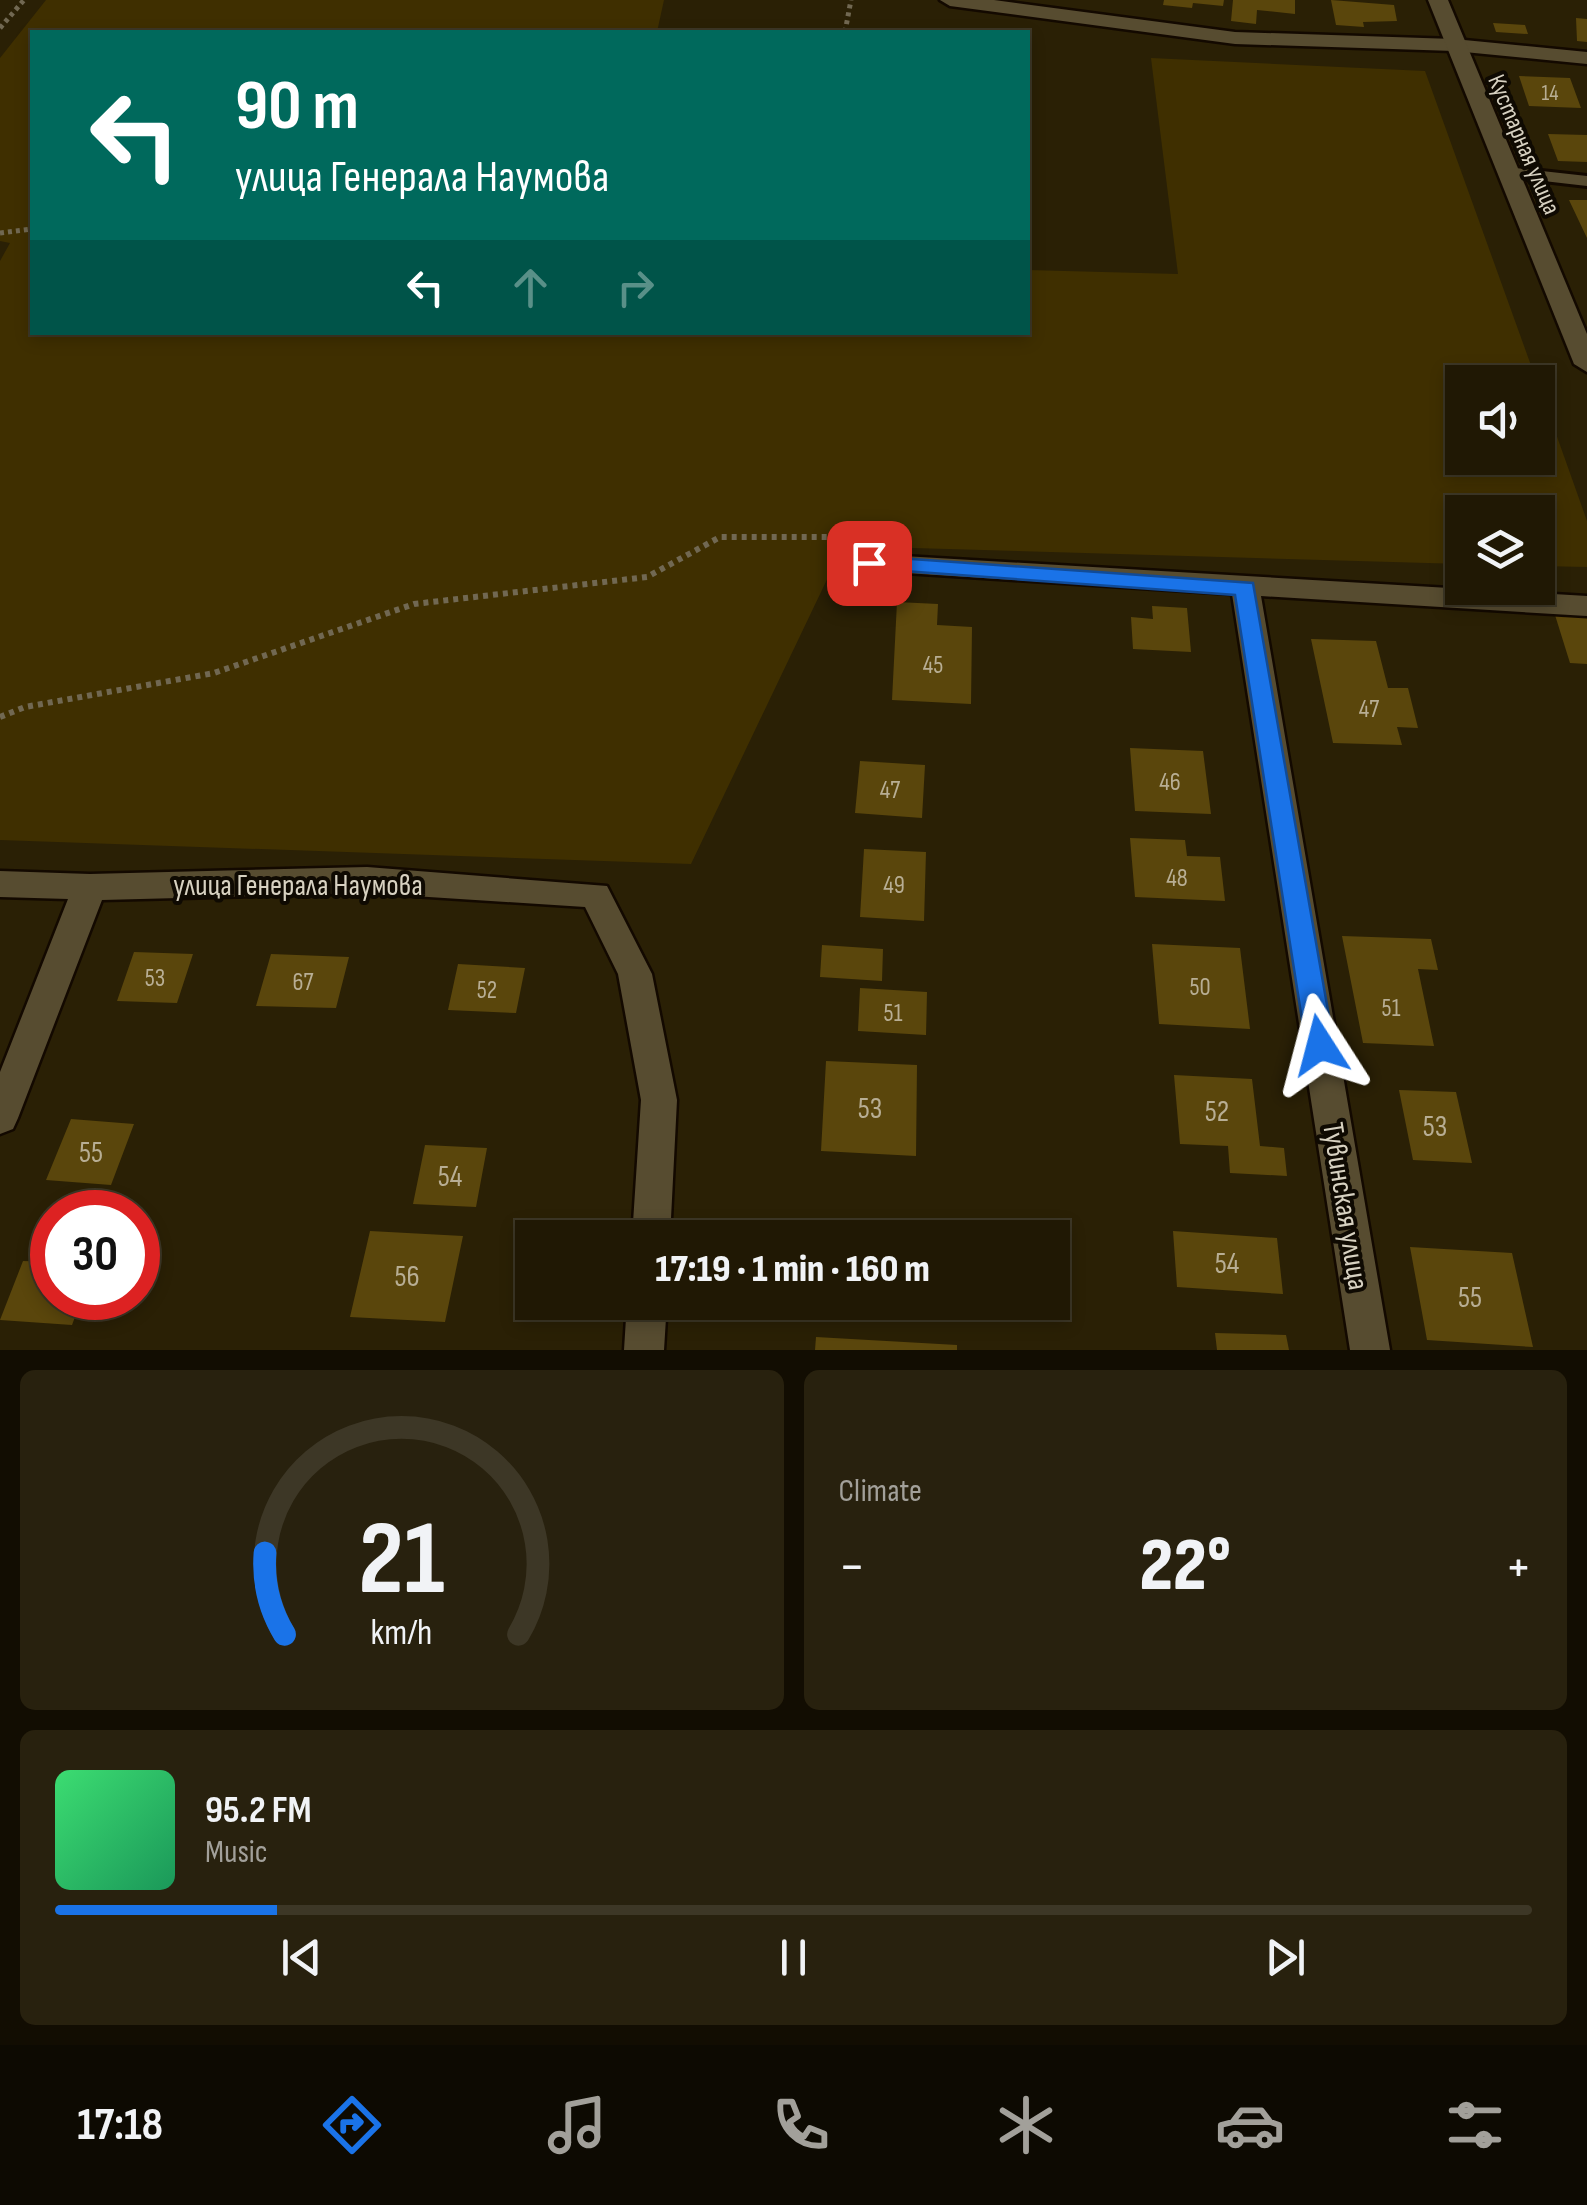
<!DOCTYPE html>
<meta charset="utf-8">
<style>
body{margin:0;font-family:"Sofia Sans Condensed",sans-serif;background:#28210e;color:#f1f3f6;height:100vh;display:flex;flex-direction:column;font-size:38px;white-space:nowrap}
*{box-sizing:border-box;margin:0}
p{font-size:32px;color:#a2a09a}
.icon{flex:none;width:55px;height:55px;fill:none;stroke:currentColor;stroke-width:2;stroke-linecap:round;stroke-linejoin:round}
.map{position:relative;height:1350px;overflow:hidden}
.sheet{display:flex;flex-direction:column;gap:20px;padding:20px;background:#120d02;flex:1}
.sheet>*{flex:none}
.top-card{position:absolute;left:30px;top:30px;width:1000px;height:305px;border-radius:0px;box-shadow:0 5px 15px #0003,0 0 0 2px #3d3726;background:#00695c;color:#fff;overflow:hidden}
.controls{position:absolute;left:1445px;top:365px;display:grid;gap:20px}
.controls a{display:grid;place-items:center;width:110px;height:110px;border-radius:0px;background:#201804;box-shadow:0 5px 15px #0003,0 0 0 2px #3d3726;font-size:50px}
.speed{position:absolute;left:30px;top:1190px;display:flex;gap:20px;font-size:50px;font-weight:700;text-align:center}
.speed>*{display:grid;place-content:center;width:130px;height:130px;border-radius:50%;background:#201804;box-shadow:0 5px 15px #0003,0 0 0 2px #3d3726;line-height:1}
.speed .limit{border:15px solid #d22;background:#fff;color:#111}
.pin{position:absolute;display:grid;place-items:center;width:85px;height:85px;color:#fff;margin:-42px;border-radius:20px;box-shadow:0 5px 15px #0006}
.me{position:absolute;width:110px;margin:-55px;rotate:351deg;stroke-linejoin:round;filter:drop-shadow(0 0 8px #0008)}
.turn{display:flex;align-items:center;gap:35px;height:210px;padding:0 40px;font-size:45px}
.turn .icon{width:130px;height:130px;stroke-width:2.5}
.turn b{display:block;font-size:70px;line-height:85px}
.lanes{display:flex;align-items:center;height:95px;padding:0 40px;background:#0003;justify-content:center;gap:50px;direction:ltr}
.lanes .off{opacity:.35}
.big{font-size:75px;font-weight:800;line-height:1.1}
.sheet .widget{flex:1;display:flex;flex-direction:column;justify-content:center;gap:15px;min-width:0;padding:0 35px;border-radius:15px;background:#28210e}
.sheet .dial{align-items:center;gap:0}
.dial svg{height:260px;overflow:visible;fill:none;stroke:#3d3726;stroke-width:7;stroke-linecap:round;text-anchor:middle}
.dial text{fill:#f1f3f6;stroke:none}
.song{display:flex;align-items:center;gap:30px}
.cover{width:120px;height:120px;border-radius:15px;background:linear-gradient(135deg,hsl(140 70% 55%),hsl(150 70% 35%))}
.played{height:10px;border-radius:5px;background:linear-gradient(90deg,#1a73e8 15%,#3d3726 15%)}
.keys{display:flex;justify-content:space-around;direction:ltr}
.heat{display:flex;justify-content:space-between;align-items:center;font-size:55px;direction:ltr}
.sheet .tiles{flex:1;display:grid;gap:20px;grid-template-columns:1fr 1fr}
.widget:last-child{grid-column:span 2}
.trip{position:absolute;left:515px;top:1220px;width:555px;height:100px;border-radius:0px;background:#201804;box-shadow:0 5px 15px #0003,0 0 0 2px #3d3726;font-weight:800;line-height:100px;text-align:center}
.tab-bar{display:flex;height:160px;justify-content:space-around;align-items:center;background:#0d0a02;color:#a2a09a}
.tab-bar .icon{width:70px;height:70px}
.tab-bar .selected{color:#1a73e8}
.tab-bar b{font-size:45px;color:#f1f3f6}
.map>svg:first-child{display:block}
.green{fill:#3f2f00}
.building{fill:#5a460c}
.lines{fill:none;stroke-linecap:round;stroke-linejoin:round}
.lane-casing{stroke:#130900;stroke-width:6}
.street-casing{stroke:#130900;stroke-width:5}
.secondary-casing{stroke:#130900;stroke-width:5}
.path-far1{stroke:#716852;stroke-width:5;stroke-dasharray:4 4;stroke-linecap:butt}
.path{stroke:#716852;stroke-width:6;stroke-dasharray:5 5;stroke-linecap:butt}
.lane{fill:#574c30;fill-rule:evenodd}
.street{fill:#574c30;fill-rule:evenodd}
.secondary{fill:#574c30;fill-rule:evenodd}
.route{fill:#1a73e8;stroke:#114b97;stroke-width:2.5}
.labels{text-anchor:middle;stroke-width:8;stroke-linejoin:round;paint-order:stroke}
.far-number-label{font-size:22px;fill:#b8ae94}
.far-street-label{font-size:25px;fill:#d7d1c1;stroke:#0f0a02}
.number-label{font-size:25px;fill:#b8ae94}
.street-label{font-size:30px;fill:#d7d1c1;stroke:#0f0a02}
.near-number-label{font-size:30px;fill:#b8ae94}
</style>
<div class="map">
<svg width="1587" height="1350" viewBox="0 0 1587 1350">
<rect width="100%" height="100%" fill="#2a2005"/>
<path class="green" d="M46 0H664L657 32H32V332H1028V270L1178 274 1151 58 1425 71 1537 382H1462V458H1538V383L1587 521V567L1538 566V512H1462V564L843 546 691 864 0 840V261L10 243 0 241V58Z"/>
<path class="building" d="M1164 0H1224L1223 6 1193 3 1192 8 1163 5Z
M1233 0H1295V14L1257 10 1256 24 1231 21Z
M1331 0 1394 5 1397 21 1363 22 1364 27 1336 25Z
M1576 18 1587 19V42L1577 41Z
M1493 23 1525 25 1528 34 1496 32Z
M1519 76 1570 78 1581 108 1529 106Z
M1548 134 1587 135V162L1558 161Z
M1569 200H1587V238Z
M897 602 938 604 937 625 972 627 971 704 892 700Z
M1152 606 1187 608 1191 652 1133 649 1131 617 1153 619Z
M1555 615 1587 616V664L1570 663Z
M1311 639 1376 641 1388 688H1408L1418 728 1397 727 1402 745 1333 743Z
M1130 748 1203 751 1211 814 1135 811Z
M860 761 925 765 922 818 855 813Z
M1130 838 1185 840 1187 856 1220 857 1225 901 1135 897Z
M864 849 926 852 924 921 860 917Z
M1342 936 1431 939 1438 970 1418 969 1434 1046 1363 1043Z
M1152 944 1240 948 1250 1029 1159 1024Z
M822 945 883 949 882 981 820 977Z
M134 952 193 954 177 1003 117 1001Z
M271 954 349 957 336 1008 256 1006Z
M458 964 525 968 516 1013 448 1010Z
M860 988 927 992 926 1035 858 1031Z
M826 1061 917 1065 916 1156 821 1151Z
M1174 1075 1252 1079 1260 1146 1284 1148 1287 1176 1230 1173 1228 1146 1180 1144Z
M1399 1090 1456 1092 1472 1163 1413 1160Z
M71 1119 134 1124 111 1185 46 1180Z
M425 1145 487 1148 476 1207 413 1204Z
M370 1231 463 1236 445 1322 350 1317Z
M1173 1231 1277 1238 1283 1294 1177 1287Z
M1410 1247 1512 1253 1533 1347 1427 1340Z
M23 1261 52 1262V1298H82L72 1325 0 1320Z
M1215 1333 1286 1335 1289 1350H1217Z
M816 1337 957 1345V1350H815Z"/>
<g class="lines">
<g class="lane-casing">
<path id="lane" d="M1507 167 1587 176V186L1501 176 1499 172Z"/>
</g>
<g class="street-casing">
<path id="street" d="M940 0H994L1235 32 1454 39 1587 52V64L1454 51 1235 44 950 6Z
M869 554 1587 596V616L1261 596 1390 1350H1350L1232 594 859 570 855 563 859 556Z
M367 867 607 886 652 974 677 1100 670 1238H632L641 1100 618 974 585 907 367 893 102 900 18 1118 13 1129 0 1134V1072L68 899 0 897V871L90 874Z
M627 1302H667L664 1350H624Z"/>
</g>
<g class="secondary-casing">
<path id="secondary" d="M1428 0H1448L1587 334V372L1574 364Z"/>
</g>
<path class="path-far1" d="M0 28 24 0
M845 32 851 0
M0 233 32 229"/>
<path class="path" d="M0 717 25 707 214 673 414 604 647 577 720 537H832L844 545"/>
<use href="#lane" class="lane"/>
<use href="#street" class="street"/>
<use href="#secondary" class="secondary"/>
</g>
<path class="route" d="M869 556 1253 583 1334 1045 1330 1053H1310L1306 1045 1235 595 862 568V558Z"/>
<g class="labels">
<g class="far-number-label">
<text x="1550" y="100">14</text>
</g>
<g class="far-street-label">
<text transform="translate(1525 144) rotate(67)" y="9">Кустарная улица</text>
</g>
<g class="number-label">
<text x="933" y="673">45</text>
<text x="1369" y="717">47</text>
<text x="1170" y="790">46</text>
<text x="890" y="798">47</text>
<text x="1177" y="886">48</text>
<text x="894" y="893">49</text>
<text x="155" y="986">53</text>
<text x="303" y="990">67</text>
<text x="1200" y="995">50</text>
<text x="487" y="998">52</text>
<text x="1391" y="1016">51</text>
<text x="893" y="1021">51</text>
</g>
<g class="street-label">
<text x="298" y="895">улица Генерала Наумова</text>
<text transform="translate(1346 1206) rotate(81)" y="10">Тувинская улица</text>
</g>
<g class="near-number-label">
<text x="870" y="1118">53</text>
<text x="1217" y="1121">52</text>
<text x="1435" y="1136">53</text>
<text x="91" y="1162">55</text>
<text x="450" y="1186">54</text>
<text x="1227" y="1273">54</text>
<text x="407" y="1286">56</text>
<text x="1470" y="1307">55</text>
</g>
</g>
</svg>
<div class="controls">
<a><svg class="icon" aria-label="sound" viewBox="0 0 24 24"><path d="M4 9h4l5-4v14l-5-4H4zM17 9q2 3 0 6"/></svg></a>
<a><svg class="icon" aria-label="layers" viewBox="0 0 24 24"><path d="M12 4l9 5-9 5-9-5zM3 14l9 5 9-5"/></svg></a>
</div>
<div class="speed"><div class="limit">30</div></div>
<div class="pin" style="left:869px;top:563px;background:#d93025"><svg class="icon" aria-label="arrive" viewBox="0 0 24 24"><path d="M6 21V4h12l-3 4 3 4H6"/></svg></div>
<svg class="me" style="left:1320px;top:1045px" viewBox="-20 -20 40 40"><path d="M0-17L14 15 0 8-14 15z" fill="#1a73e8" stroke="#fff" stroke-width="4"/></svg>
<div class="trip">17:19 · 1 min · 160 m</div>
<div class="top-card">
<div class="turn"><svg class="icon" aria-label="left" viewBox="0 0 24 24"><path d="M17 20v-9H6M10 6l-5 5 5 5"/></svg><div><b>90 m</b>улица Генерала Наумова</div></div>
<div class="lanes"><svg class="icon" aria-label="left" viewBox="0 0 24 24"><path d="M17 20v-9H6M10 6l-5 5 5 5"/></svg><svg class="icon off" aria-label="ahead" viewBox="0 0 24 24"><path d="M12 20V5M6 11l6-6 6 6"/></svg><svg class="icon off" aria-label="right" viewBox="0 0 24 24"><path d="M7 20v-9h11M14 6l5 5-5 5"/></svg></div>
</div>
</div>
<section class="sheet">
<div class="tiles">
<div class="widget dial"><svg viewBox="0 0 100 80">
<path d="M14 69A42 42 0 1 1 86 69"/>
<path d="M14 69A42 42 0 0 1 8 44" stroke="#1a73e8"/>
<text x="50" y="56" font-size="32" font-weight="700">21</text>
<text x="50" y="72" font-size="11">km/h</text>
</svg></div>
<div class="widget"><p>Climate</p>
<div class="heat"><a>−</a><b class="big">22°</b><a>+</a></div>
</div>
<div class="widget">
<div class="song"><i class="cover"></i><div><b>95.2 FM</b><p>Music</p></div></div>
<div class="played"></div>
<div class="keys"><svg class="icon" aria-label="previous" viewBox="0 0 24 24"><path d="M18 5L8 12l10 7zM5 5v14"/></svg><svg class="icon" aria-label="pause" viewBox="0 0 24 24"><path d="M8 5v14M16 5v14"/></svg><svg class="icon" aria-label="next" viewBox="0 0 24 24"><path d="M6 5l10 7-10 7zM19 5v14"/></svg></div>
</div>
</div>
</section>
<nav class="tab-bar">
<b>17:18</b>
<svg class="icon selected" aria-label="directions" viewBox="0 0 24 24"><path d="M12 3l9 9-9 9-9-9zM9 14v-3h6M13 9l2 2-2 2"/></svg>
<svg class="icon" aria-label="music" viewBox="0 0 24 24"><path d="M9 18V5l10-2v13"/><circle cx="6" cy="18" r="3"/><circle cx="16" cy="16" r="3"/></svg>
<svg class="icon" aria-label="phone" viewBox="0 0 24 24"><path d="M5 4h4l2 5-3 2q2 4 5 5l2-3 5 2v4C11 20 4 13 5 4z"/></svg>
<svg class="icon" aria-label="climate" viewBox="0 0 24 24"><path d="M12 3v18M4 7l16 10M4 17L20 7"/></svg>
<svg class="icon" aria-label="car" viewBox="0 0 24 24"><path d="M5 17H2v-5l4-1 3-4h7l3 4 3 1v5h-3M9 17h6M6 11h13"/><circle cx="7" cy="17" r="2"/><circle cx="17" cy="17" r="2"/></svg>
<svg class="icon" aria-label="filters" viewBox="0 0 24 24"><path d="M4 7h16M4 17h16"/><circle cx="9" cy="7" r="2"/><circle cx="15" cy="17" r="2"/></svg>
</nav>
